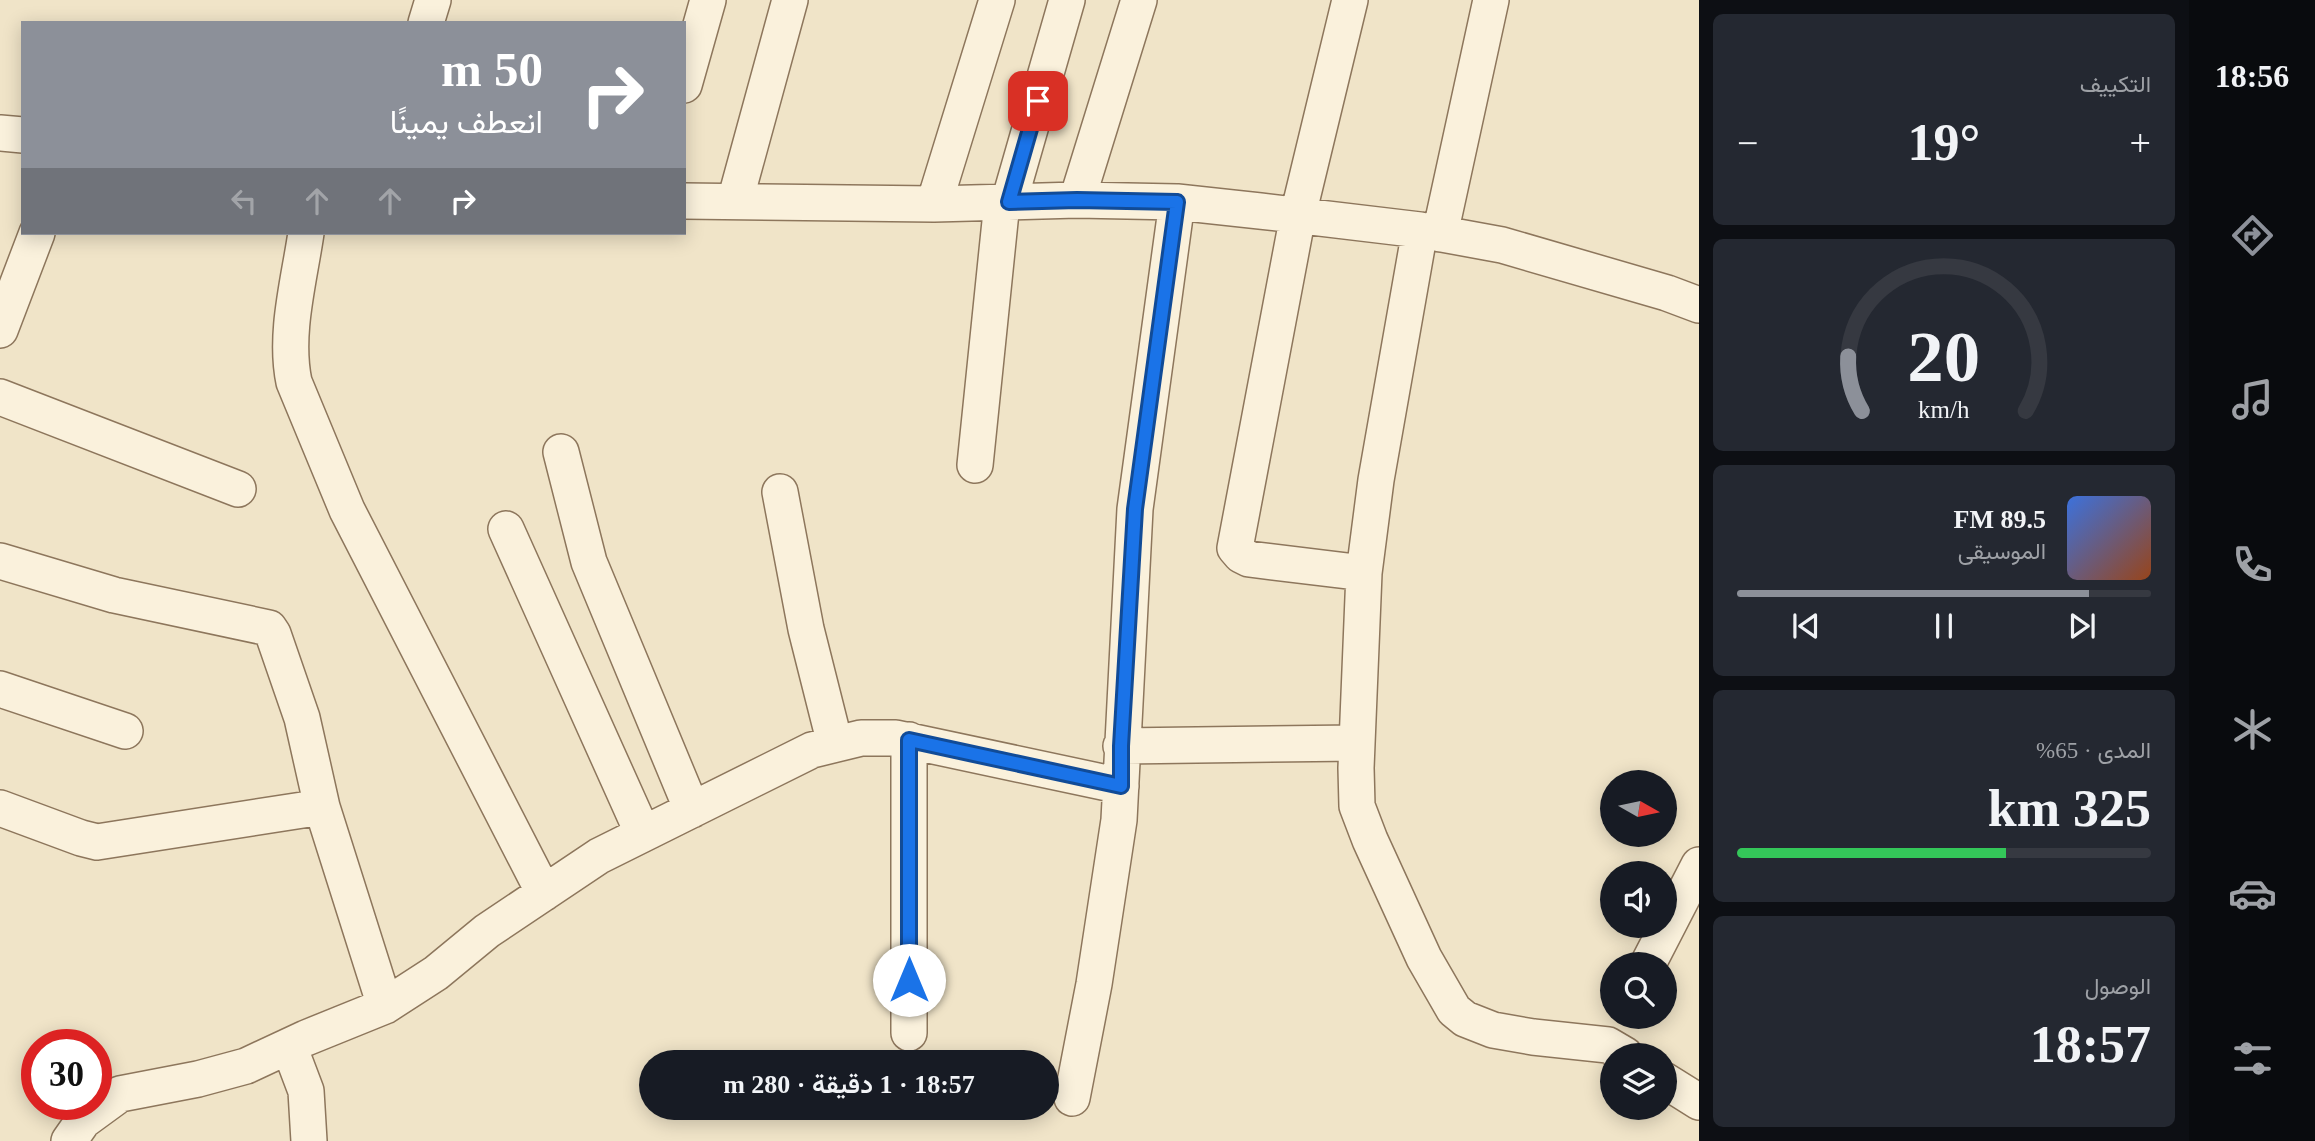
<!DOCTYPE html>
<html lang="ar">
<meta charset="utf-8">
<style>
body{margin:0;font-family:"Times New Roman",Vazirmatn,serif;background:#242831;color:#f1f3f6;direction:rtl;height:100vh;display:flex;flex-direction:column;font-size:26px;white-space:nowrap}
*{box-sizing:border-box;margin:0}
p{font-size:23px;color:#9ea1a6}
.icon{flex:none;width:38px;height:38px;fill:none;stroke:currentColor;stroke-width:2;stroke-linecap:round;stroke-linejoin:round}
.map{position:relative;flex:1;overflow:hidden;direction:ltr}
.side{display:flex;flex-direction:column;gap:14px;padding:14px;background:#0d0f14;width:490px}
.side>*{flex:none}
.top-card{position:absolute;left:21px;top:21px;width:665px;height:214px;border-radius:0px;box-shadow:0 4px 18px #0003;direction:rtl;background:#8c9099;color:#fff;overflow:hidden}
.needle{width:46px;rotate:99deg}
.fabs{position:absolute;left:1600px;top:770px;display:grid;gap:14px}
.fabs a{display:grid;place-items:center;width:77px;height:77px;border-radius:50%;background:#171b24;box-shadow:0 4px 18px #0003;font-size:35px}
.speed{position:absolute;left:21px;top:1029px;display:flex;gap:14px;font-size:35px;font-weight:700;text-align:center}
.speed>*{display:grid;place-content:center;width:91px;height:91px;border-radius:50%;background:#171b24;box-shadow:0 4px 18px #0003;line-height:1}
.speed .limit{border:10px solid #d22;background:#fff;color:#111}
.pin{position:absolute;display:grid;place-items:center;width:60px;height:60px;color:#fff;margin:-30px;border-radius:14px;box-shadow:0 4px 10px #0006}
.me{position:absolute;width:77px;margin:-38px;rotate:0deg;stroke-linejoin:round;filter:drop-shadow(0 0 5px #0008)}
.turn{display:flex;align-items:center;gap:24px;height:147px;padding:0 28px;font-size:32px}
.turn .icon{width:91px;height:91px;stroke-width:2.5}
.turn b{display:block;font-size:49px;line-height:60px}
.lanes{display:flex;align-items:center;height:66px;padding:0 28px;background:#0003;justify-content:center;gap:35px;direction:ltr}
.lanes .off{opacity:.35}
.big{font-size:52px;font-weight:600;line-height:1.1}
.side .widget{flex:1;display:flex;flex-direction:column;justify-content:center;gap:10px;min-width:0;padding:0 24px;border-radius:10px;background:#242831}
.side .dial{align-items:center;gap:0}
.dial svg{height:182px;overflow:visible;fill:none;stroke:#363941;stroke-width:7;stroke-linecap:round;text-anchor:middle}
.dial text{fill:#f1f3f6;stroke:none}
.song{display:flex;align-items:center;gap:21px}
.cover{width:84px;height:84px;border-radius:10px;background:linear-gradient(135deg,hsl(220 70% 55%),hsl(20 70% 35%))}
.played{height:7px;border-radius:4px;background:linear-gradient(90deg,#8c9099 85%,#363941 85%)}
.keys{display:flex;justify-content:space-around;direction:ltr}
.heat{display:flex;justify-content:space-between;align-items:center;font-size:38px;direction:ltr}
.charge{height:10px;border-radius:5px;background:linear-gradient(90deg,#34c759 65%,#363941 0)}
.trip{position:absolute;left:639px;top:1050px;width:420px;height:70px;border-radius:35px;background:#171b24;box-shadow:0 4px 18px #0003;font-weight:600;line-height:70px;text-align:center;direction:rtl}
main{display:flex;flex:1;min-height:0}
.dock{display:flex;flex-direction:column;width:126px;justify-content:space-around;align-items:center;background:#090b0e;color:#9ea1a6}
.dock .icon{width:49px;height:49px}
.dock .active{color:#8c9099}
.dock b{font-size:32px;color:#f1f3f6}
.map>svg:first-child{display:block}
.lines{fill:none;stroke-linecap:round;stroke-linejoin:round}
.minor-casing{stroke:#8d765c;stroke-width:38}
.minor{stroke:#faf1dc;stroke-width:35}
.route-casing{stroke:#114b97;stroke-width:18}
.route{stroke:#1a73e8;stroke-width:12}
</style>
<main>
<nav class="dock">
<b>18:56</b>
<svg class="icon active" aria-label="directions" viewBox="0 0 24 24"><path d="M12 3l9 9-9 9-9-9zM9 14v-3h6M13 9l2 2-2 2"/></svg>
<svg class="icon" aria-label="music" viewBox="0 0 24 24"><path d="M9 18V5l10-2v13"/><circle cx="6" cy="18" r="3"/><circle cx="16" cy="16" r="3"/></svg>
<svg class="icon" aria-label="phone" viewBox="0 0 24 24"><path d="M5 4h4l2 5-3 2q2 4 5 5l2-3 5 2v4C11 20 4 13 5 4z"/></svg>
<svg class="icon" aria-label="climate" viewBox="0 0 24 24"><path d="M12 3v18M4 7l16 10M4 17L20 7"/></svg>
<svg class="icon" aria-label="car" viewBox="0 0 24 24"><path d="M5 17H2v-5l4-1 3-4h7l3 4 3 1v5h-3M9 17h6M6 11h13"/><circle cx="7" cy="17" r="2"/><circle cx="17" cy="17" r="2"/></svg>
<svg class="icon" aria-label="filters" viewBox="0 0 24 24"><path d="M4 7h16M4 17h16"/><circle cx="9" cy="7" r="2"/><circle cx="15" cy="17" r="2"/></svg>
</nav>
<section class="side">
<div class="widget"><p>التكييف</p>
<div class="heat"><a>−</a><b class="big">19°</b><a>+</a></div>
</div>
<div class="widget dial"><svg viewBox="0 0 100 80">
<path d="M14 69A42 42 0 1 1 86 69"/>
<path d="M14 69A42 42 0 0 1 8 45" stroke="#8c9099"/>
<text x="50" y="56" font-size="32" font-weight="700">20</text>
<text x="50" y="72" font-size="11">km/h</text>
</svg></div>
<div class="widget">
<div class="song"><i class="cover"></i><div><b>89.5 FM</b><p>الموسيقى</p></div></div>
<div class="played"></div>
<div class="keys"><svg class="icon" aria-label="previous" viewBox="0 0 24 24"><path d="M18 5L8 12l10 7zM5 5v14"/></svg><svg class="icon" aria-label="pause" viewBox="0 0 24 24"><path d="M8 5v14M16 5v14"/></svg><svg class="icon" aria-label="next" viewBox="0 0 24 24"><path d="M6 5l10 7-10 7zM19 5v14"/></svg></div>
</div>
<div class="widget"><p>المدى · 65%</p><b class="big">325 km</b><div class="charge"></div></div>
<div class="widget"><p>الوصول</p><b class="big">18:57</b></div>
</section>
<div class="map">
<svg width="1699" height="1141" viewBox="0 0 1699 1141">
<rect width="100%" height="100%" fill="#f0e4c8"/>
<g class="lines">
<g class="minor-casing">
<path id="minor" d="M1350 0 1298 215 1235 548 1241 555 1249 559 1364 573
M426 23 433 0
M684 85 708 0
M0 133 23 135
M1077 200 1139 0
M684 201 934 204 1077 200 1177 202 1260 211 1420 230 1502 245 1667 293 1699 305
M735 201 790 0
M1009 202 1067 0
M934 204 997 0
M1420 230 1376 480 1364 573 1356 768 1357 806 1370 840 1424 958 1454 1010 1465 1019 1493 1030 1533 1037 1608 1045 1625 1055
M306 233C299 281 284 334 294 382L347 510 544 893
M1440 234 1491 0
M0 330 37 233
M0 397 238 489
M561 452 589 562 692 810
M975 465 1002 202
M780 492 806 629 835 744
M506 529 643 834
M0 561 114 595 269 628 273 634 302 718 322 807 385 1006
M0 689 125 731
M909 740V1033
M1121 746 1357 743
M0 808 81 838 97 842 322 807
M1648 964 1699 865
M289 1046 306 1091 309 1141
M1664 1080 1699 1102
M1072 1098 1094 984 1119 820 1135 509 1177 202
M69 1141 83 1121 120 1094 198 1079 246 1066 306 1038 385 1006 436 973 487 931 599 856 812 750 861 738H896L1121 786"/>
</g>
<use href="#minor" class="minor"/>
</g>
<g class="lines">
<g class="route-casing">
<path id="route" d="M909 980V740L1121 786V746L1135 509 1177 202 1077 200 1009 202 1038 101"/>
</g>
<use href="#route" class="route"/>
</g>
</svg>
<div class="fabs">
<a><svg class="needle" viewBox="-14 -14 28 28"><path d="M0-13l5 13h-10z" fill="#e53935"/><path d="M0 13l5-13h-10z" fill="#9ea1a6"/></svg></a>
<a><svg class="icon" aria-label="sound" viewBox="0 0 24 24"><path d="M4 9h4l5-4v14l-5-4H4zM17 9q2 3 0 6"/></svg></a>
<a><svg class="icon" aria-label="search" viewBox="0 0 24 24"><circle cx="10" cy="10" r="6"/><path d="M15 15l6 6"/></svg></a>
<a><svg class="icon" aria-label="layers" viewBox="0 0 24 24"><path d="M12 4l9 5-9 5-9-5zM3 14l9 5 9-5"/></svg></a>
</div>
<div class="speed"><div class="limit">30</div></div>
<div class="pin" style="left:1038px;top:101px;background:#d93025"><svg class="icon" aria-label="arrive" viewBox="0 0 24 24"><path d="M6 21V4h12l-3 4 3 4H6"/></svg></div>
<svg class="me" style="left:909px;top:980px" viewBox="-20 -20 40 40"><circle r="19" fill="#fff"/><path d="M0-13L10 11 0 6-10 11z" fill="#1a73e8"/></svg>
<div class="trip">18:57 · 1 دقيقة · 280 m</div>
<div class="top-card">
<div class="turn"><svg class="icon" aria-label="right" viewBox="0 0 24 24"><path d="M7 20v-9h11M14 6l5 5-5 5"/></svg><div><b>50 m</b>انعطف يمينًا</div></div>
<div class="lanes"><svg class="icon off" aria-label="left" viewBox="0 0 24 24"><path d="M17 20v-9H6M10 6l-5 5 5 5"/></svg><svg class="icon off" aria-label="ahead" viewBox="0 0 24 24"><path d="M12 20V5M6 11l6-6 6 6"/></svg><svg class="icon off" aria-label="ahead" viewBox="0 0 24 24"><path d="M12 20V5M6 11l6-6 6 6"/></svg><svg class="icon" aria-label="right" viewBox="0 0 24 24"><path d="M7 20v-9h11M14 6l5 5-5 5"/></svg></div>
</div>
</div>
</main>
